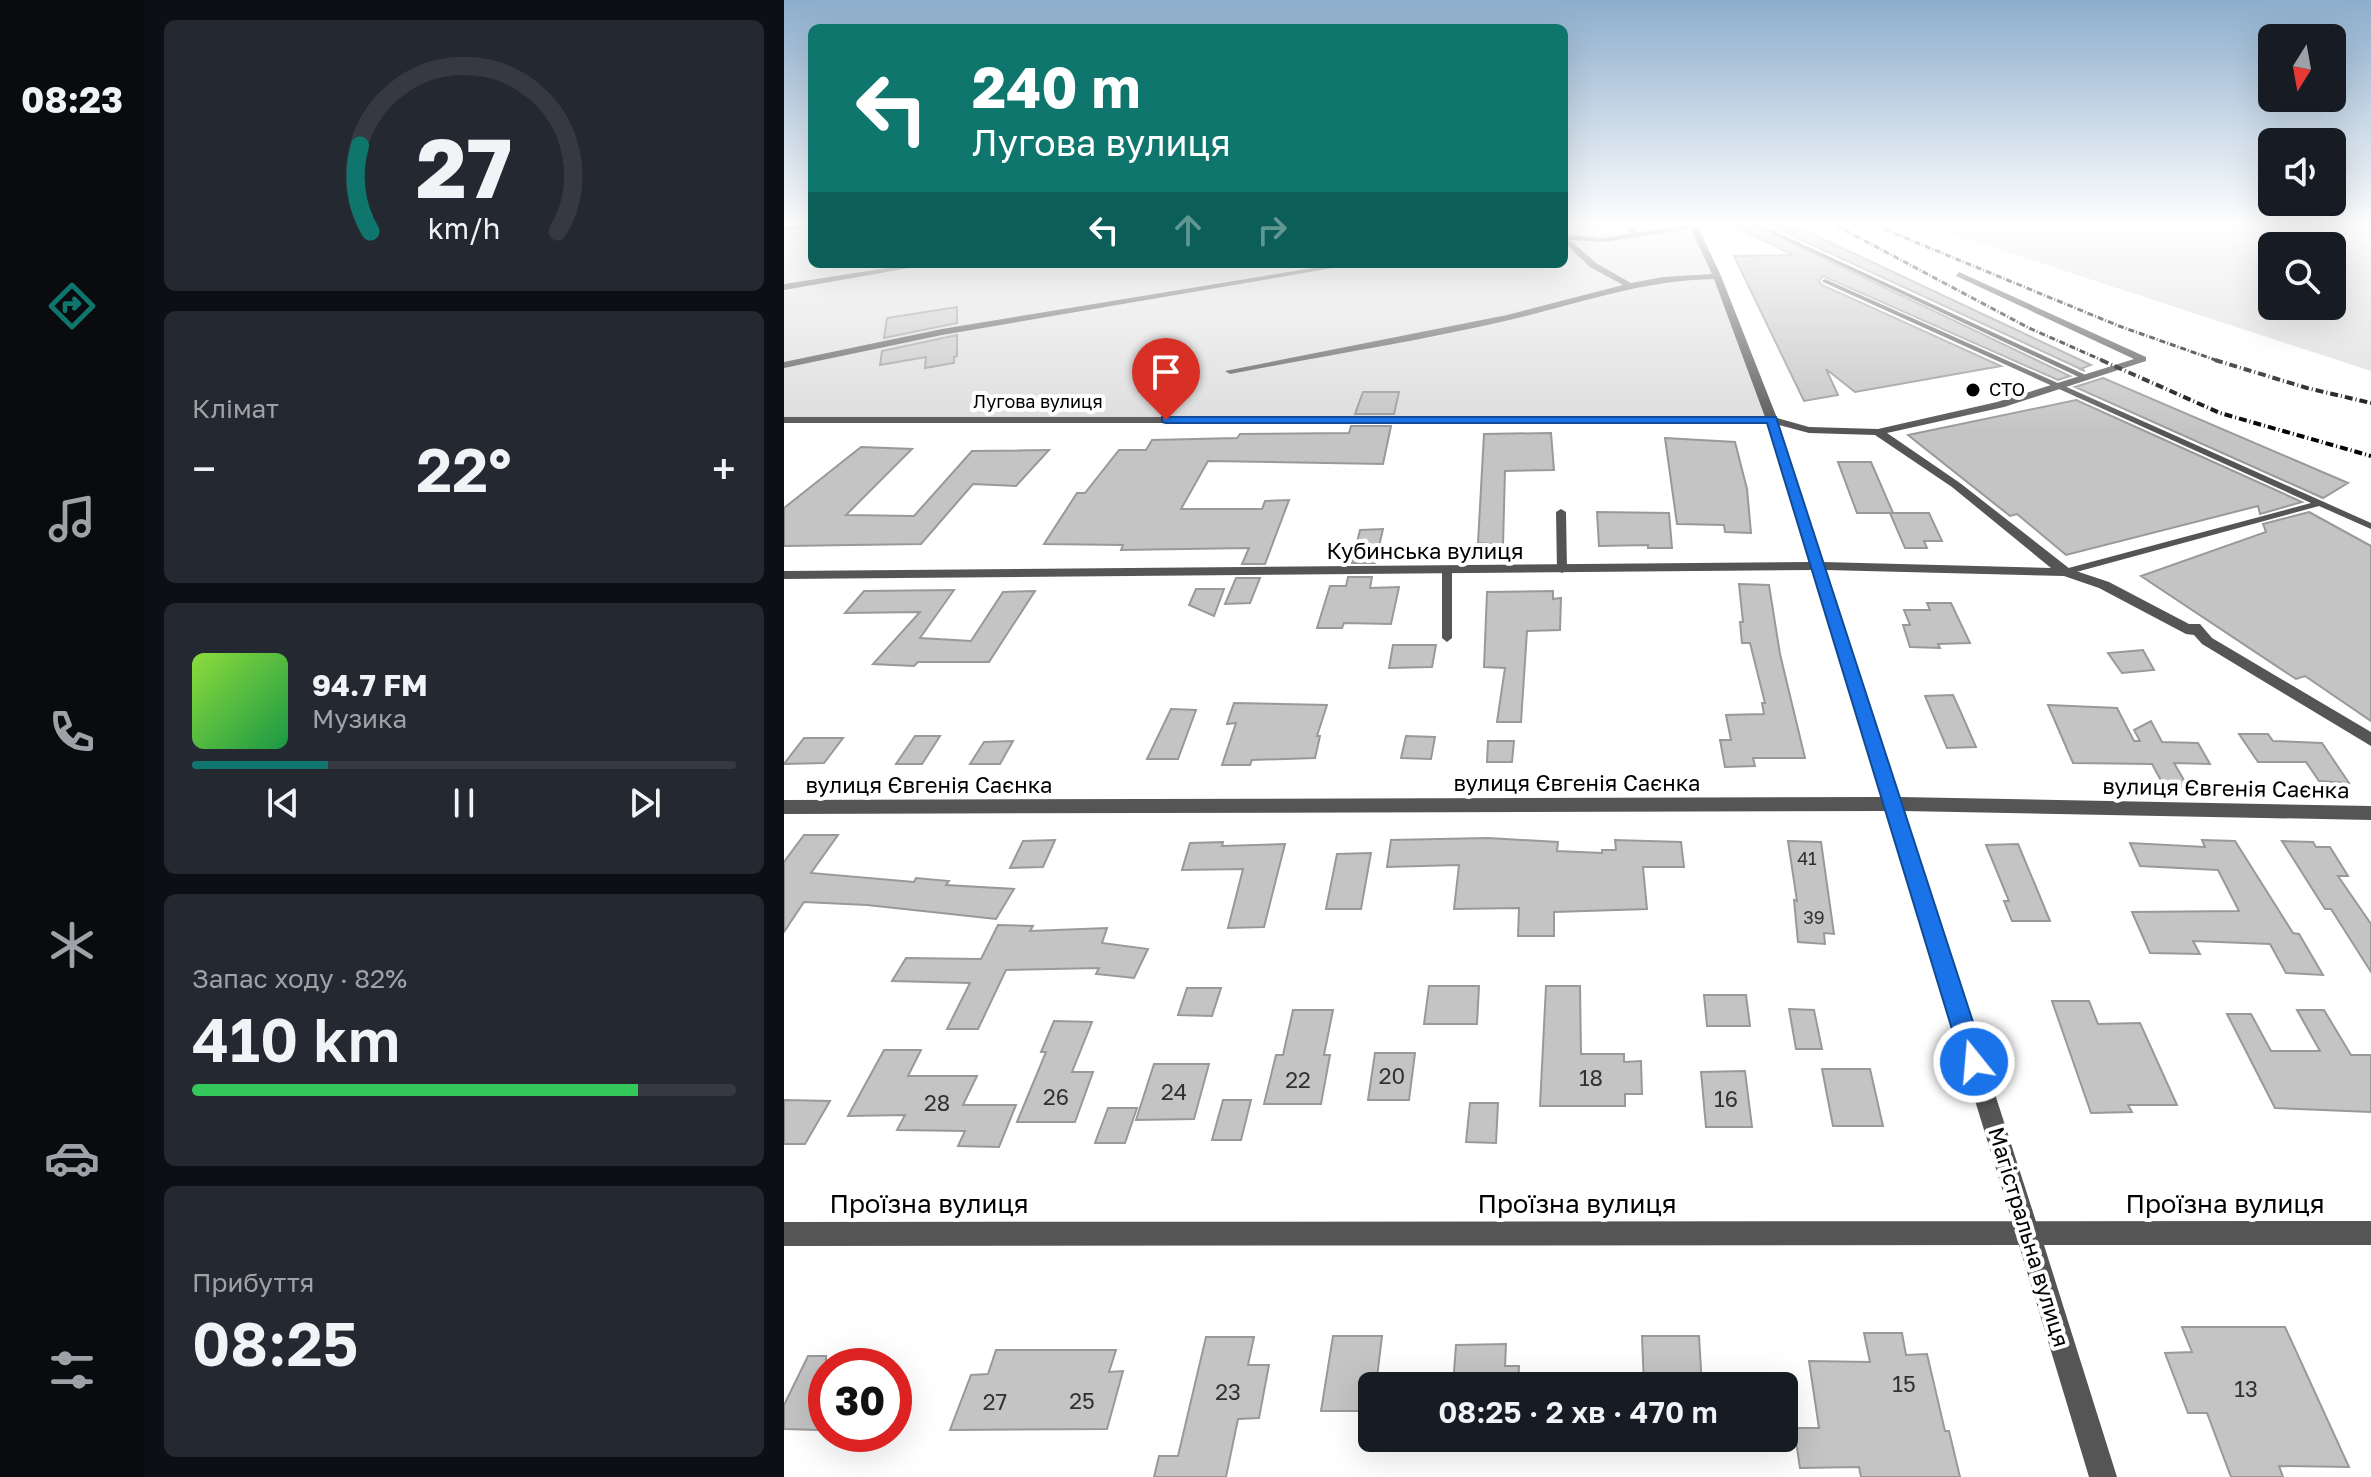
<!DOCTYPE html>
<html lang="uk">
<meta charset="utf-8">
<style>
body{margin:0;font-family:"Golos Text",sans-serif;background:#242831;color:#f1f3f6;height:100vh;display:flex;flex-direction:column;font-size:30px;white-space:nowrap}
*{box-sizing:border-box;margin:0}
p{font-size:26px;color:#9ea1a6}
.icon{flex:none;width:44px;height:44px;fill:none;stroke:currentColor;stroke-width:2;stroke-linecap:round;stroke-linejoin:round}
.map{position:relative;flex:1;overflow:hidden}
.side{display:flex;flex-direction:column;gap:20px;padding:20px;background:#0d0f14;width:640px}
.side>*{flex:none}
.banner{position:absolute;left:24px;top:24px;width:760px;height:244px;border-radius:12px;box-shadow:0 8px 32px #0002;background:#0f766e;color:#fff;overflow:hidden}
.needle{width:52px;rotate:191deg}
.fabs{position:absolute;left:1474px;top:24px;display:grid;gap:16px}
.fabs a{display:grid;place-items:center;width:88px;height:88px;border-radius:12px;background:#171b24;box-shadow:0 8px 32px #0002;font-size:40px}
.speed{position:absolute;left:24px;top:1348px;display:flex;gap:16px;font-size:40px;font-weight:700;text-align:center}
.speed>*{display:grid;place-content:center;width:104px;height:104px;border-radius:50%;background:#171b24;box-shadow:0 8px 32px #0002;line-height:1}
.speed .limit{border:12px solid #d22;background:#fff;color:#111}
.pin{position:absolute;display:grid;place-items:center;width:68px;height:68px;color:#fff;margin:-82px -34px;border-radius:50% 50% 50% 0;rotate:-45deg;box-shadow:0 0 8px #0007}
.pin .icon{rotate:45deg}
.me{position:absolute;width:88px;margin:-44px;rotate:343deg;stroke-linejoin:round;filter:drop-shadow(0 0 6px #0008)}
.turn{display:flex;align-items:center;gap:28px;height:168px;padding:0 32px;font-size:36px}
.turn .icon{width:104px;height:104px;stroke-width:2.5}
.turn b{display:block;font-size:56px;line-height:68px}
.lanes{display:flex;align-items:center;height:76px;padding:0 32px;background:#0003;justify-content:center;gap:40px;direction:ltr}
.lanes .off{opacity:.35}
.big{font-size:60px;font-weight:600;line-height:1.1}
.side .tile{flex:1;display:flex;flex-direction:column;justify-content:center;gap:12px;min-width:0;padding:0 28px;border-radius:12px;background:#242831}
.side .dial{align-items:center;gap:0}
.dial svg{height:208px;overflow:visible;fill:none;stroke:#363941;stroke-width:7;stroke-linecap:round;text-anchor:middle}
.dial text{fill:#f1f3f6;stroke:none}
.song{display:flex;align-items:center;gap:24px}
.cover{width:96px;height:96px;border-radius:12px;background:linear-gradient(135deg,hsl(90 70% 55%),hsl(140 70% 35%))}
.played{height:8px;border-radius:4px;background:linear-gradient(90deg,#0f766e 25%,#363941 25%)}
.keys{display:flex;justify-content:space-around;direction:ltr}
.heat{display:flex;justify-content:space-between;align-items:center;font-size:44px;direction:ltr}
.charge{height:12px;border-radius:6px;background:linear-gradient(90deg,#34c759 82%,#363941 0)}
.trip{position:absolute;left:574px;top:1372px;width:440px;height:80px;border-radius:12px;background:#171b24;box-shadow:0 8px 32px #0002;font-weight:600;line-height:80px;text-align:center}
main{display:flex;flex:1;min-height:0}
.tab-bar{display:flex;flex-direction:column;width:144px;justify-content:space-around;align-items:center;background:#090b0e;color:#9ea1a6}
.tab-bar .icon{width:56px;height:56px}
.tab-bar .on{color:#0f766e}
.tab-bar b{font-size:36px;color:#f1f3f6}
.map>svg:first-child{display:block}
.green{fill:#dcdcdc;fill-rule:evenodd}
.building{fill:#c4c4c4;stroke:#999;stroke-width:2}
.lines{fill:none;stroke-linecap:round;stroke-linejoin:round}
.service{fill:#555;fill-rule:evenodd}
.minor{fill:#555;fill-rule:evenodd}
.tertiary{fill:#555;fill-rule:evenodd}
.rail-far1{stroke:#000;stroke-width:3;stroke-dasharray:6 2 1 2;stroke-linecap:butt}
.rail{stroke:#000;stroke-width:4;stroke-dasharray:8 3 1 3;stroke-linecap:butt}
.route{fill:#1a73e8;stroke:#114b97;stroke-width:2}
.poi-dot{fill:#000;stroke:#fff;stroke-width:3}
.labels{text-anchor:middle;stroke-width:8;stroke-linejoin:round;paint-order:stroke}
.far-poi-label{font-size:18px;fill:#000;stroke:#fff;text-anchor:start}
.far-street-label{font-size:18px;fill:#000;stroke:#fff}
.number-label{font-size:18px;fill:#313131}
.street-label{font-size:22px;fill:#000;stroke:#fff}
.near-number-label{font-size:22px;fill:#313131}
.near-street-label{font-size:26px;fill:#000;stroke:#fff}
</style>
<main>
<nav class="tab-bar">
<b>08:23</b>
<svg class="icon on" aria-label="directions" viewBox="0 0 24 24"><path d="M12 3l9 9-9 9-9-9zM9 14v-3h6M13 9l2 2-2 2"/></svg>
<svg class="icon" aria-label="music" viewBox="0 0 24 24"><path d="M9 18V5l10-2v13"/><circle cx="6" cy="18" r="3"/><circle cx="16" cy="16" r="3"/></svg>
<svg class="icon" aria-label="phone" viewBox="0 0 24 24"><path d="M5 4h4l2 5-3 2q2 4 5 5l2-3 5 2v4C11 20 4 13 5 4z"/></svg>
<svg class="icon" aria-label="climate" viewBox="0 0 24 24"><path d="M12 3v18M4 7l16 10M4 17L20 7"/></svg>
<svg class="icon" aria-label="car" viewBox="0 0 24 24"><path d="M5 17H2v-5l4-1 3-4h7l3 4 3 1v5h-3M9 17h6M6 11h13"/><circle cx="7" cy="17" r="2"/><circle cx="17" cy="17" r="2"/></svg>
<svg class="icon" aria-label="filters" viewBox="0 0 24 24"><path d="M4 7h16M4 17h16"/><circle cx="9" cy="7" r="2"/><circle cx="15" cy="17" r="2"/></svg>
</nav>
<section class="side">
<div class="tile dial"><svg viewBox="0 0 100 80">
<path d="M14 69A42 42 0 1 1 86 69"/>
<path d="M14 69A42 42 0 0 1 10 36" stroke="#0f766e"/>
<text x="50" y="56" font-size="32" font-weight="700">27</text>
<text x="50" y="72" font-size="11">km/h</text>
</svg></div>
<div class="tile"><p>Клімат</p>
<div class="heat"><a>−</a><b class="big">22°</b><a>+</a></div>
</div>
<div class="tile">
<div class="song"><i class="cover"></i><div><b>94.7 FM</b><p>Музика</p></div></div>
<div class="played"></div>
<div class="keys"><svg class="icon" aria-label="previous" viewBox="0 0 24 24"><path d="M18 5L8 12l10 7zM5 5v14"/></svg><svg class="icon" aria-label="pause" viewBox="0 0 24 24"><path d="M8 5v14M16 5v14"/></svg><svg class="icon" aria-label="next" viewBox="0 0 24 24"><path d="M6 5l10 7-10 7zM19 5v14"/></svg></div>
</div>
<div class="tile"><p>Запас ходу · 82%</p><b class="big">410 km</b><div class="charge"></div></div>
<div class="tile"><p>Прибуття</p><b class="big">08:25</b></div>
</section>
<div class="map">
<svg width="1587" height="1477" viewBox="0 0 1587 1477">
<rect width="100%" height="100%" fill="#fff"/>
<path class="green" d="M0 225H28V264H780V225H909L933 276 988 420H0Z
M1140 225H1587V371ZM1488 246H1548V306H1488Z"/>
<path class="building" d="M945 224H968L1286 376 1274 380 1039 276 1035 281 1038 285 1217 366 1071 392 1042 369 1054 395 1020 401 950 256 1009 255Z
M983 224H1007L1307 365 1296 369 1301 371Z
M173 307V323L100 338 103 318Z
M173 335V356L170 357V363L141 368 142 357 96 365 98 351Z
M1319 378 1564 483 1539 498 1291 387Z
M579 392H615L610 414H571Z
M1292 400 1518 502 1476 514 1474 506 1282 555 1233 514 1226 516 1124 435Z
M567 426H607L599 464 424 461 397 509H478L481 501 505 500 481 564H458L465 548 337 550 339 545 260 544 293 493H301L335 450H362L368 440 453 438 456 434 565 433Z
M767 433 770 470 721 471 719 545 694 543 700 434Z
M881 438 951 442 963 489 967 533 941 532 940 525 893 524Z
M77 447 128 449 62 515 130 516 188 451 265 450 232 486 189 484 137 544 0 546V508Z
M1054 462H1087L1109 513H1073Z
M813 512 885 513 888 548H864V545L815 546Z
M1525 512 1587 546V721L1521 676 1512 679 1357 576 1482 532 1479 524Z
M1106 513H1145L1158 541H1140L1143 548H1121Z
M599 529 591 563H568L576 530Z
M564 577H588L586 588 615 587 607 624 560 623 558 628H533L546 586H562Z
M452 578H476L466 603 441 604Z
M955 584 985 585 996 654 1021 758H969L971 766 941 767 936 740H947L942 715 980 714 978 703H981L966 643H958L956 622H959Z
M412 589H440L430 616 405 605Z
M170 590 136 638 187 641 219 592 251 591 205 662H134L130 666 89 664 136 612 61 613 80 591Z
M769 591V599L777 598 776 630 743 631 737 722H713L721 668 700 667 703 592Z
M1143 603H1167L1186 643 1154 644 1156 648 1126 647 1119 625H1126L1120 610H1146Z
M609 645H652L648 667 605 668Z
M1359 650 1370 670 1338 673 1324 653Z
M1169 695 1178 715 1192 747 1163 748 1141 696Z
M450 703 543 705 533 736H536L531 758 468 760 466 765H438L452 723 443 724Z
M1264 705 1333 708 1350 741H1356L1350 730 1367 721 1378 742 1414 743 1426 764 1390 763 1404 787 1380 786 1368 764 1289 763Z
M387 709 412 710 394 759H363Z
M1455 734H1484L1489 741 1538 743 1565 783 1535 781 1522 762H1474Z
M131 736H156L138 764H112Z
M622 736 651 737 647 759 617 758Z
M20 738H59L40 763 0 764Z
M229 741 216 764H186L200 742Z
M704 741H730L728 762H703Z
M20 835H54L27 873 130 882 132 878 165 881 162 885 230 889 212 919 83 905 20 902 0 932V862Z
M704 838 774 842 773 851 818 853V850H832L831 840 897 842 900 867H859L863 909 770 912V936H734L735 908 670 909 675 865 603 867 607 840Z
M271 840 259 867 226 868 239 841Z
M1418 840 1451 841 1509 933 1515 934 1539 975 1502 973 1486 944 1409 941 1416 954 1366 953 1348 912 1455 911 1434 870 1356 866 1346 843 1421 847Z
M1004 841 1037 842 1050 934 1040 933 1041 944 1014 942 1010 900 1013 901Z
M1498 841 1529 842 1532 847H1546L1564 876H1554L1587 924V972L1547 909H1541Z
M439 842 438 846 501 844 480 927 444 928 459 869 398 870 406 843Z
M1234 844 1252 887 1266 921H1228L1220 901H1225L1202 845Z
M587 853 577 909H542L553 854Z
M214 925 249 926 246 931 323 928 318 943 364 949 350 978 312 974 315 968 222 970 194 1029H163L186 983 108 981 122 958 197 959Z
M645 986H695L693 1024H640Z
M762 986H796L797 1054H840V1062L857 1061 858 1094H841V1106H756Z
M403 988H437L428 1016 394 1015Z
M920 995H962L966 1026H923Z
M1268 1001H1305L1314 1024 1356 1023 1393 1105H1344L1348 1112 1307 1113Z
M1005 1009 1030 1010 1038 1049H1012Z
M509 1010H549L540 1055H546L537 1104H480L492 1055H499Z
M1513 1010H1540L1567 1055H1587V1112L1491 1108 1443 1014H1467L1487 1051H1536Z
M270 1021 308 1022 288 1072H309L291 1122H233L262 1052H257Z
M100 1050H137L124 1076H193L179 1105H232L215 1147 174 1146 181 1131 113 1130 121 1115 64 1116Z
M591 1053H631L625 1100H584Z
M370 1064H425L410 1119 352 1120Z
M1038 1069H1086L1099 1126H1049Z
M961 1071 968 1127H922L917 1072Z
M0 1100 46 1101 21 1144H0Z
M439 1100H467L457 1140H428Z
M686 1103H714L712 1143 682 1142Z
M324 1108H353L341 1143H311Z
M1398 1327H1501L1565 1467 1495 1466 1499 1477H1447L1423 1413H1404L1381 1353 1408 1352Z
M1080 1333H1118L1122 1355 1143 1354 1161 1431H1165L1176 1477H1077L1075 1467 1016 1468 1010 1428H1035L1025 1361 1086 1362Z
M549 1336H598L592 1386H588V1411H537Z
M858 1336H915L918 1386H860Z
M422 1337H470L464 1365H485L475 1418 454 1419 442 1477H370L375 1456H394Z
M722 1344 721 1366H735L734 1386H669L672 1345Z
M212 1350H332L325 1372 339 1371 323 1429 166 1430 187 1375 204 1374Z
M24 1356H42V1416L35 1430 0 1429V1405Z"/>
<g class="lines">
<path class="service" d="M838 225H843L857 235 852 236Z
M971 225H977L1306 377 1299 379Z
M1041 279 1587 523V529L1535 506 1285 574H1277V570L1527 503 1039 282 1038 281Z
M777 509 782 512 783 570 778 573 773 570 772 512Z
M663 568 668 571V638L663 642 658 638V571Z"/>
<path class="minor" d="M28 225V227L0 231V227Z
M904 225H913L937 276 993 418 1025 427 1094 429 1213 402 1350 359 1172 276 1175 272 1362 357V361L1220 407 1103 433 1176 483 1286 569 1325 582 1405 624H1416L1428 638 1587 732V746L1418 644 1410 635 1402 634 1315 588 1280 576 1042 570 1115 797 1587 806V820L1120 811 1256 1234 1253 1243 1244 1246 1235 1243 1232 1234 1102 811 0 814V800L1098 797 1029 570 0 579V571L1026 562 984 423H0V417H981L930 279C857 280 791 305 721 321 630 342 538 356 446 374L441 371 723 315 839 285 806 267 780 242V235L819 238ZM907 229 928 274 879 277 847 283 812 263 786 240 819 242ZM995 425 1025 433 1091 435 1168 487 1267 568 1039 562Z
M129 264H148L0 290V284Z
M553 264H572L158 335 0 368V362L158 329Z"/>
<path class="tertiary" d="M1587 1221V1245H1260L1333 1477H1305L1235 1245 0 1246V1222Z"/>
<path class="rail-far1" d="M1051 225 1245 328 1322 362
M1090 225 1335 326 1437 362"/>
<path class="rail" d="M1317 360 1436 413 1587 456
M1431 360 1523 388 1587 403"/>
</g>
<linearGradient id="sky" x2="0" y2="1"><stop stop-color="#8cadcc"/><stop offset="0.52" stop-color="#fff"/><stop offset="1" stop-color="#fff" stop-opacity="0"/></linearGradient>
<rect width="1587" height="431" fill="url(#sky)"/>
<path class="route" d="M378 417H992L1202 1062 1199 1070 1190 1074 1182 1070 1178 1062 983 423H382L378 422Z"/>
<circle class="poi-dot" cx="1189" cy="390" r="8"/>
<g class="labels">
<g class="far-poi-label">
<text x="1205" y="396">СТО</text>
</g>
<g class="far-street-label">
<text x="254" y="408">Лугова вулиця</text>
</g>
<g class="number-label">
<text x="1023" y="865">41</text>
<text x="1030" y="924">39</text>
</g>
<g class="street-label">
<text x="641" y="559">Кубинська вулиця</text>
<text x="793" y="791">вулиця Євгенія Саєнка</text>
<text x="145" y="793">вулиця Євгенія Саєнка</text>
<text transform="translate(1442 788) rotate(1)" y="8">вулиця Євгенія Саєнка</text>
<text transform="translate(1245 1237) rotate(73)" y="8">Магістральна вулиця</text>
</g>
<g class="near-number-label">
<text x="608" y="1084">20</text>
<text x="807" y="1086">18</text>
<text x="514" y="1088">22</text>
<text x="390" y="1100">24</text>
<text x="272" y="1105">26</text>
<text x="942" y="1107">16</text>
<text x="153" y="1111">28</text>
<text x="1120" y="1392">15</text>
<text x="1462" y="1397">13</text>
<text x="444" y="1400">23</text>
<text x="298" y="1409">25</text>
<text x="211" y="1410">27</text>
</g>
<g class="near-street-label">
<text x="145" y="1213">Проїзна вулиця</text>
<text x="793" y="1213">Проїзна вулиця</text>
<text x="1441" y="1213">Проїзна вулиця</text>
</g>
</g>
</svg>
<div class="fabs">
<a><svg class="needle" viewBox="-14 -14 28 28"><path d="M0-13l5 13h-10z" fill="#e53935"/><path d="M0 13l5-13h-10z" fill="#9ea1a6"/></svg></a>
<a><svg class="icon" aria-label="sound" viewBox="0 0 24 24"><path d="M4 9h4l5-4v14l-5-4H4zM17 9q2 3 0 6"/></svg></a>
<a><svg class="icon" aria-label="search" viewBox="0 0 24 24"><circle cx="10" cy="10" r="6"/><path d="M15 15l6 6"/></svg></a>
</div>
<div class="speed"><div class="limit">30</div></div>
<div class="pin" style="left:382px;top:420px;background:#d93025"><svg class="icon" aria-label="arrive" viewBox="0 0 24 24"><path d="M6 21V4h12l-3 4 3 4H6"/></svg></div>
<svg class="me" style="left:1190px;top:1062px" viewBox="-20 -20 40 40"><circle r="17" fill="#1a73e8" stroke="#fff" stroke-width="3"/><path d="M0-11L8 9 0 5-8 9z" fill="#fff"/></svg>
<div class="trip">08:25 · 2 хв · 470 m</div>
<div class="banner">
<div class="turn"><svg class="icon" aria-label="left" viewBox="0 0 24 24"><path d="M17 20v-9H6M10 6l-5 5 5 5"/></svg><div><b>240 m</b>Лугова вулиця</div></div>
<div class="lanes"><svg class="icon" aria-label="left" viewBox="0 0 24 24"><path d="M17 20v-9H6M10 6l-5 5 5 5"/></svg><svg class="icon off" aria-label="ahead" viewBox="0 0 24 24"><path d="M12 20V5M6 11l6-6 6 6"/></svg><svg class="icon off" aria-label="right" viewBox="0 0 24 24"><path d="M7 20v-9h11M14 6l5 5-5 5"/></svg></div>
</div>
</div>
</main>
